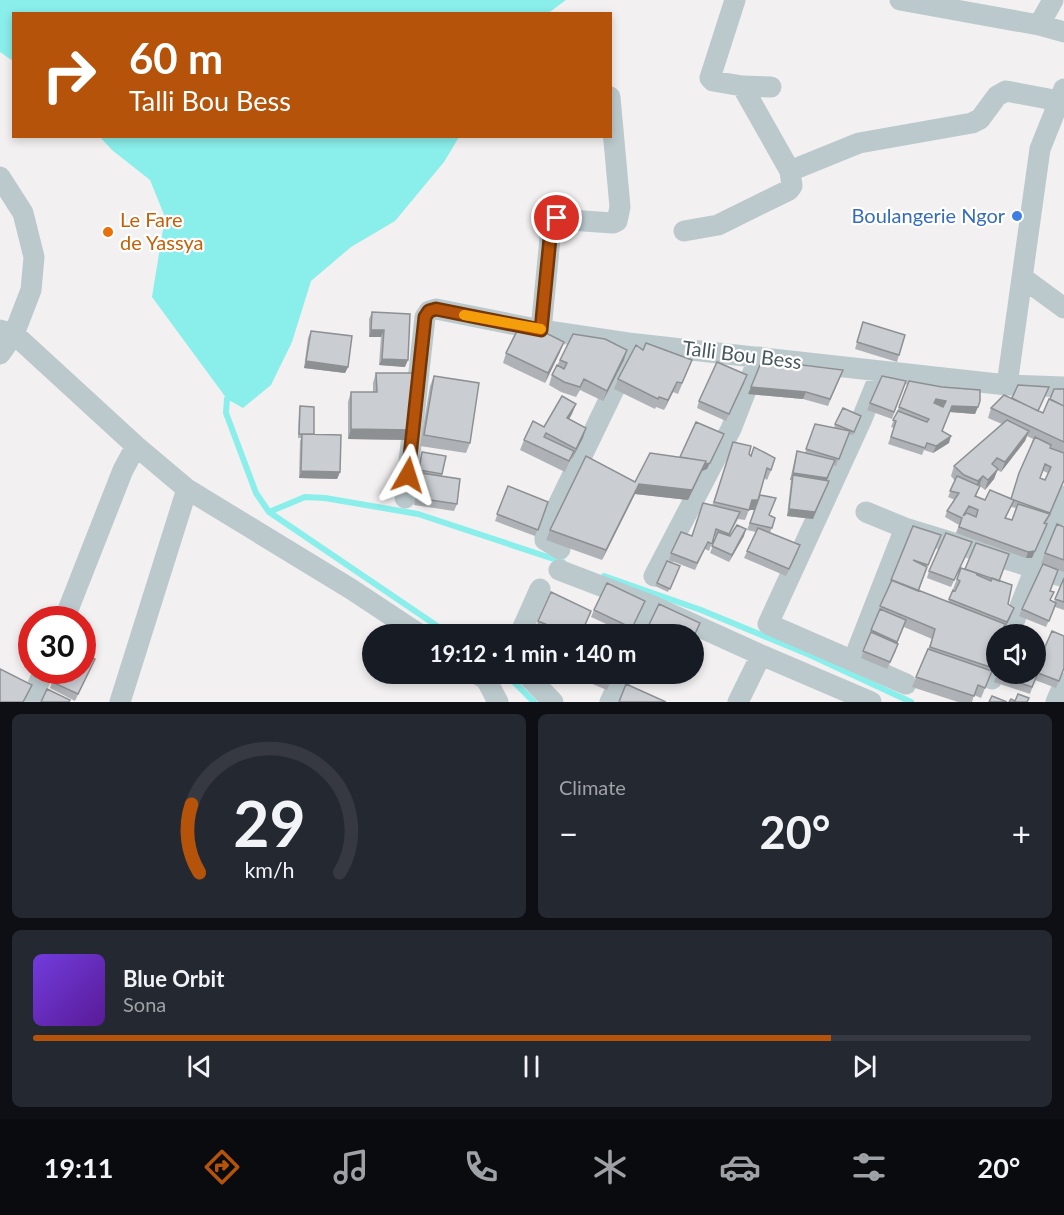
<!DOCTYPE html>
<meta charset="utf-8">
<style>
body{margin:0;font-family:Lato,sans-serif;background:#242831;color:#f1f3f6;height:100vh;display:flex;flex-direction:column;font-size:22px;white-space:nowrap}
*{box-sizing:border-box;margin:0}
p{font-size:20px;color:#9ea1a6}
.icon{flex:none;width:33px;height:33px;fill:none;stroke:currentColor;stroke-width:2;stroke-linecap:round;stroke-linejoin:round}
.map{position:relative;height:702px;overflow:hidden}
.details{display:flex;flex-direction:column;gap:12px;padding:12px;background:#0d0f14;flex:1}
.details>*{flex:none}
.hud{position:absolute;left:12px;top:12px;width:600px;height:126px;border-radius:0px;box-shadow:0 3px 9px #0003;background:#b45309;color:#fff;overflow:hidden}
.tools{position:absolute;left:986px;top:624px;display:grid;gap:12px}
.tools a{display:grid;place-items:center;width:60px;height:60px;border-radius:50%;background:#171b24;box-shadow:0 3px 9px #0003;font-size:30px}
.speed{position:absolute;left:18px;top:606px;display:flex;gap:12px;font-size:30px;font-weight:700;text-align:center}
.speed>*{display:grid;place-content:center;width:78px;height:78px;border-radius:50%;background:#171b24;box-shadow:0 3px 9px #0003;line-height:1}
.speed .limit{border:9px solid #d22;background:#fff;color:#111}
.pin{position:absolute;display:grid;place-items:center;width:51px;height:51px;color:#fff;margin:-26px;border:3px solid #fff;border-radius:50%;box-shadow:0 2px 6px #0007}
.me{position:absolute;width:66px;margin:-33px;rotate:6deg;stroke-linejoin:round;filter:drop-shadow(0 0 4px #0008)}
.turn{display:flex;align-items:center;gap:21px;height:126px;padding:0 18px;font-size:27px}
.turn .icon{width:78px;height:78px;stroke-width:2.5}
.turn b{display:block;font-size:42px;line-height:51px}
.big{font-size:45px;font-weight:700;line-height:1.1}
.details .tile{flex:1;display:flex;flex-direction:column;justify-content:center;gap:9px;min-width:0;padding:0 21px;border-radius:9px;background:#242831}
.details .dial{align-items:center;gap:0}
.dial svg{height:156px;overflow:visible;fill:none;stroke:#363941;stroke-width:7;stroke-linecap:round;text-anchor:middle}
.dial text{fill:#f1f3f6;stroke:none}
.song{display:flex;align-items:center;gap:18px}
.cover{width:72px;height:72px;border-radius:9px;background:linear-gradient(135deg,hsl(260 70% 55%),hsl(270 70% 35%))}
.played{height:6px;border-radius:3px;background:linear-gradient(90deg,#b45309 80%,#363941 80%)}
.keys{display:flex;justify-content:space-around;direction:ltr}
.heat{display:flex;justify-content:space-between;align-items:center;font-size:33px;direction:ltr}
.details .tiles{flex:1;display:grid;gap:12px;grid-template-columns:1fr 1fr}
.tile:last-child{grid-column:span 2}
.trip{position:absolute;left:362px;top:624px;width:342px;height:60px;border-radius:30px;background:#171b24;box-shadow:0 3px 9px #0003;font-weight:700;line-height:60px;text-align:center}
.tabs{display:flex;height:96px;justify-content:space-around;align-items:center;background:#090b0e;color:#9ea1a6}
.tabs .icon{width:42px;height:42px}
.tabs .current{color:#b45309}
.tabs b{font-size:27px;color:#f1f3f6}
.map>svg:first-child{display:block}
.water{fill:#8aeeea}
.lines{fill:none;stroke-linecap:round;stroke-linejoin:round}
.stream{stroke:#8aeeea;stroke-width:6}
.minor{stroke:#bbc9cd;stroke-width:21}
.wall{fill:#aeb1b5;fill-rule:evenodd}
.shaded-wall{fill:#8d9093}
.building{fill:#caced2;stroke:#8d9093;stroke-width:1.5;fill-rule:evenodd}
.route-casing{stroke:#753606;stroke-width:15}
.route{stroke:#b45309;stroke-width:10}
.slow{stroke:#f59e0b;stroke-width:10}
.shop-dot{fill:#3f7fe0;stroke:#fff;stroke-width:2}
.food-dot{fill:#e8710a;stroke:#fff;stroke-width:2}
.labels{text-anchor:middle;stroke-width:4.5;stroke-linejoin:round;paint-order:stroke}
.shop-label{font-size:20px;fill:#366cbe;stroke:#fff;text-anchor:end}
.food-label{font-size:20px;fill:#c56008;stroke:#fff;text-anchor:start}
.street-label{font-size:20px;fill:#47595e;stroke:#fff}
</style>
<div class="map">
<svg width="1064" height="702" viewBox="0 0 1064 702">
<rect width="100%" height="100%" fill="#f2f0f0"/>
<path class="water" d="M0 0H566L547 14H14L13 61 0 52Z
M100 137H459L444 162 395 221 351 247 311 281 292 342 271 385 243 408 227 399 152 297 165 217 150 180 112 150Z"/>
<g class="lines">
<path class="stream" d="M227 399 226 413 256 493 269 512 449 634
M269 512 305 497 325 498 418 514 563 562
M604 576 701 610 810 655 911 702
M506 674 534 702"/>
<path class="minor" d="M735 0 710 78 713 81 742 86 771 87
M900 0 1039 25 1064 32
M1039 25 1053 0
M790 171 859 143 972 123 980 119 997 96 1006 91 1064 102
M0 177 23 213 34 257 31 290 14 334 0 354
M684 231 718 225 789 190 792 186 790 171 742 86
M1023 278 1064 308
M0 330 14 334 136 446 187 489 351 589 419 634
M541 330 551 228 555 219 613 223 617 221 620 207 610 97
M881 372 861 421 768 624 906 684
M1007 385 1040 149 1064 89
M405 498 425 317 429 311 436 309 541 330 628 343 1007 385 1064 387
M866 512 905 528 1064 577
M560 549 545 540V532L621 375 625 364 628 343
M559 570 653 606 761 655 871 702
M654 576 731 429 759 357
M64 620 123 470 136 446
M520 634 540 589
M640 634 653 606
M1009 634 1064 496
M853 661 905 528
M477 674 486 679 498 702
M526 674 553 702
M992 679 996 666
M31 702 44 670
M120 702 187 489
M610 702 623 674
M738 702 761 655
M1056 702 1064 683"/>
</g>
<path class="wall" d="M372 312 405 367 379 365 381 337H369V319Z
M861 329 899 355 897 362 855 349Z
M311 331 348 367 345 373 304 368 308 338Z
M643 350 692 360 678 394 673 392 664 410 656 407 655 409 614 389 618 379Z
M560 352 545 383 503 363 506 353Z
M560 360H624L603 401 580 390 576 397 561 392 549 385 552 375Z
M843 370 828 406 803 399 748 394Z
M376 373 413 430 409 440 348 439V402L351 392H373V383Z
M434 376 470 443 466 453 420 446 430 386Z
M906 381 892 419 867 410 870 403Z
M909 381 980 401 975 414 950 412 942 432 949 443 933 453 924 450 922 455 888 444 894 428 891 427Z
M745 382 726 421 697 408 699 401Z
M1049 387 1038 411 1043 413 1064 389V481L1046 524 1044 531 1032 558H1026L956 533 959 525 945 517 947 511 955 500 948 497 955 481 951 476 954 466 1002 424 988 418 991 408 1012 398ZM1027 436 1033 439 1011 499 985 500 976 497 980 486 985 490 994 479 997 470 1001 472 1025 441ZM1043 471 1048 473 1045 480 1040 478ZM1011 507 1016 508 1012 520 1006 518Z
M576 404 569 419 583 438 572 459 571 458 565 472 520 450 524 440Z
M300 406 314 434 340 472 337 479 299 478 300 441 301 438H298L299 410Z
M861 416 853 435 849 434 836 466 833 465 813 519 787 516 791 480H790L795 458 797 451 805 453 815 424 834 428 835 424Z
M721 441 707 469 702 471 688 500 635 494 602 560 546 540 550 530 680 457Z
M422 452 442 474V476L457 504 454 511 414 505 419 477H417L420 459Z
M730 452 749 454 772 468 767 480 764 478 755 510H749L745 520 738 519 729 536H744L729 562 710 553 716 537 714 536 709 551 705 549 695 570 669 560 671 553 691 536 712 506Z
M508 486 548 502 535 536 495 521Z
M760 495 769 515 775 518 770 533 798 552 786 576 744 558 756 532 747 530Z
M1064 527V572L1041 563 1045 553Z
M941 535 927 567 919 591 948 602 953 590 955 591V590L953 589 961 568 999 581 1008 604 1010 618 1003 632H1002L988 670 992 671 981 698 974 695 972 702H958L912 687 928 649 932 639 904 627 897 644 896 651 887 669 861 658 891 580Z
M969 549 951 587 927 578 929 571Z
M680 566 668 592 655 586 657 583Z
M1064 578V610L1055 607 1046 627 1019 616 1022 609 1050 591 1051 600 1054 602Z
M645 601 629 634H628L591 617 594 610Z
M591 611 581 634H551L536 628 538 621Z
M700 623 697 630 693 634H645L647 629Z
M95 659 75 701 50 688 52 682Z
M1064 668 1056 688 1035 680 1030 694 994 682 997 674Z
M568 674H614L607 690Z
M655 674H677L673 682Z"/>
<path class="shaded-wall" d="M371 330H384L381 337H369Z
M564 342 560 352 545 383 548 373Z
M627 350 624 360 603 401 607 391Z
M382 359 408 360 405 367 379 365Z
M306 361 348 367 345 373 304 368Z
M677 382 673 392 664 410 668 400Z
M751 387 806 392 803 399 748 394Z
M936 399 946 401 943 407 934 406Z
M576 404 572 414 564 428 567 418Z
M952 406 978 407 975 414 950 412Z
M586 428 583 438 572 459 576 449Z
M351 429 413 430 409 440 348 439Z
M1029 431 1025 441 1001 472 1005 462Z
M724 434 707 469 702 471 688 500 635 494 602 560 606 550 639 484 706 461Z
M951 436 949 443 933 453 936 446Z
M835 460 825 485 793 475 791 480H790L793 473Z
M998 469 994 479 985 490 988 480Z
M301 471 340 472 337 479 299 478Z
M983 476 979 486 974 491 978 481Z
M826 488 813 519 787 516 789 509Z
M752 500H758L755 510H748Z
M1047 524 1032 558H1026L1028 552Z
M746 529 744 536 729 562 732 555Z
M1014 608 1010 618 1003 632 1007 622Z"/>
<path class="building" d="M372 312 410 314 408 360 382 359 384 330H371Z
M522 321 564 342 548 373 506 353Z
M863 322 905 335 899 355 857 342Z
M311 331 352 336 348 367 306 361Z
M573 334 605 339 627 350 607 391 584 379 580 387 564 382 552 375 557 365 564 369 567 363 560 360Z
M646 343 692 360 682 383 677 382 668 400 659 397 658 399 618 379 636 345 643 350Z
M762 360 843 370 830 399 806 392 751 387Z
M717 362 747 375 729 414 699 401Z
M376 373H412L413 430 351 429V392H377Z
M434 376 479 383 470 443 424 435Z
M882 376 906 381 894 412 870 403Z
M909 381 942 387 980 390V401L978 407 952 406 942 431 951 436 936 446 927 443 925 448 891 437 896 421 893 420 898 411 927 422 929 419 899 407ZM936 399 946 401 943 407 934 403Z
M1018 385 1049 387 1038 411 1012 398Z
M1054 389H1064V406L1050 399Z
M1004 395 1043 413 1049 399 1064 406V442L991 408Z
M562 396 576 404 567 418 586 428 576 449 546 433 544 437 574 451 569 461 524 440 533 421 544 427Z
M300 406 314 407V434H299Z
M843 408 861 416 854 432 835 424Z
M1007 420 1029 431 1005 462 997 458 992 464 998 469 988 480 983 476 978 481 964 475 954 466Z
M696 422 724 434 710 463 705 464 706 461 680 457Z
M815 424 850 431 839 459 806 449Z
M302 434 341 435 340 472 301 471Z
M1035 437 1051 445 1050 448 1064 453V480L1050 513 1011 499 1019 473ZM1045 464 1051 467 1045 480 1040 478Z
M733 442 751 446 749 454 751 456 754 447 775 458 771 470 767 468 758 500H752L749 510 714 502Z
M797 451 835 460 827 478 793 473Z
M422 452 446 456 442 474 419 470Z
M650 453 706 461 692 490 639 484 606 550 550 530 586 456 635 482Z
M421 473 460 479 457 504 417 498Z
M793 475 829 481 815 512 789 509Z
M957 476 980 486 975 496 985 500 990 490 1014 500 1005 518 1012 520 1018 504 1050 514 1044 523 1047 524 1035 551 1028 552 959 527 962 518 947 511 959 493 950 491ZM969 506 978 510 976 517 967 513 963 516Z
M508 486 548 502 538 530 497 514Z
M760 495 776 498 769 515 775 518 772 528 750 523Z
M703 503 740 512 729 534 716 529 712 544 708 542 697 563 671 553 681 532 692 536Z
M1057 524 1064 527V560L1045 553Z
M737 525 746 529 732 555 712 546 718 532 730 536Z
M913 526 941 535 928 565 913 560 927 567 918 591 891 580Z
M758 528 800 545 789 569 747 551Z
M946 533 972 542 954 580 929 571Z
M976 543 1009 554 999 581 965 569Z
M667 561 680 566 670 589 657 583Z
M1043 564 1058 570 1050 591 1054 592 1050 600 1056 603 1049 621 1022 609Z
M961 568 976 573 977 575 991 581 992 578 1012 585 1008 604 1014 608 1007 622 949 599 953 590 955 591 960 581 957 579Z
M1064 578V602L1055 599Z
M892 580 1005 624 1001 634H996V649L990 667 930 647 935 629 880 606Z
M607 583 645 601 632 628 594 610Z
M551 592 591 611 581 634H569L538 621Z
M659 604 700 623 693 638V634H658L647 629Z
M880 609 906 620 897 642 871 630Z
M1052 631 1064 636V668L1059 681 1038 673 1032 687 997 675V674H1035V657L1040 658Z
M871 632 898 644 890 662 863 651Z
M928 649 992 671 985 688 978 685 974 696 916 677Z
M82 653 95 659 78 694 52 682 58 670H82Z
M0 669 32 685 23 702H0Z
M587 674H614L610 683Z
M626 684 666 702H619Z
M47 689 70 700 69 702H41Z
M1018 694 1029 698 1027 702H1009L1011 699 1015 701Z
M992 696 1007 702H989Z"/>
<g class="lines">
<g class="route-casing">
<path id="route" d="M408 475 425 317 429 311 436 309 541 330 551 228 555 219 557 218"/>
</g>
<use href="#route" class="route"/>
<path class="slow" d="M464 315 541 329"/>
</g>
<circle class="shop-dot" cx="1017" cy="216" r="6"/>
<circle class="food-dot" cx="108" cy="232" r="6"/>
<g class="labels">
<g class="shop-label">
<text x="1005" y="223">Boulangerie Ngor</text>
</g>
<g class="food-label">
<text x="120" y="227">Le Fare<tspan x="120" dy="23">de Yassya</tspan></text>
</g>
<g class="street-label">
<text transform="translate(742 355) rotate(7)" y="7">Talli Bou Bess</text>
</g>
</g>
</svg>
<div class="tools">
<a><svg class="icon" aria-label="sound" viewBox="0 0 24 24"><path d="M4 9h4l5-4v14l-5-4H4zM17 9q2 3 0 6"/></svg></a>
</div>
<div class="speed"><div class="limit">30</div></div>
<div class="pin" style="left:557px;top:218px;background:#d93025"><svg class="icon" aria-label="arrive" viewBox="0 0 24 24"><path d="M6 21V4h12l-3 4 3 4H6"/></svg></div>
<svg class="me" style="left:408px;top:475px" viewBox="-20 -20 40 40"><path d="M0-17L14 15 0 8-14 15z" fill="#b45309" stroke="#fff" stroke-width="4"/></svg>
<div class="trip">19:12 · 1 min · 140 m</div>
<div class="hud">
<div class="turn"><svg class="icon" aria-label="right" viewBox="0 0 24 24"><path d="M7 20v-9h11M14 6l5 5-5 5"/></svg><div><b>60 m</b>Talli Bou Bess</div></div>
</div>
</div>
<section class="details">
<div class="tiles">
<div class="tile dial"><svg viewBox="0 0 100 80">
<path d="M14 69A42 42 0 1 1 86 69"/>
<path d="M14 69A42 42 0 0 1 10 34" stroke="#b45309"/>
<text x="50" y="56" font-size="32" font-weight="700">29</text>
<text x="50" y="72" font-size="11">km/h</text>
</svg></div>
<div class="tile"><p>Climate</p>
<div class="heat"><a>−</a><b class="big">20°</b><a>+</a></div>
</div>
<div class="tile">
<div class="song"><i class="cover"></i><div><b>Blue Orbit</b><p>Sona</p></div></div>
<div class="played"></div>
<div class="keys"><svg class="icon" aria-label="previous" viewBox="0 0 24 24"><path d="M18 5L8 12l10 7zM5 5v14"/></svg><svg class="icon" aria-label="pause" viewBox="0 0 24 24"><path d="M8 5v14M16 5v14"/></svg><svg class="icon" aria-label="next" viewBox="0 0 24 24"><path d="M6 5l10 7-10 7zM19 5v14"/></svg></div>
</div>
</div>
</section>
<nav class="tabs">
<b>19:11</b>
<svg class="icon current" aria-label="directions" viewBox="0 0 24 24"><path d="M12 3l9 9-9 9-9-9zM9 14v-3h6M13 9l2 2-2 2"/></svg>
<svg class="icon" aria-label="music" viewBox="0 0 24 24"><path d="M9 18V5l10-2v13"/><circle cx="6" cy="18" r="3"/><circle cx="16" cy="16" r="3"/></svg>
<svg class="icon" aria-label="phone" viewBox="0 0 24 24"><path d="M5 4h4l2 5-3 2q2 4 5 5l2-3 5 2v4C11 20 4 13 5 4z"/></svg>
<svg class="icon" aria-label="climate" viewBox="0 0 24 24"><path d="M12 3v18M4 7l16 10M4 17L20 7"/></svg>
<svg class="icon" aria-label="car" viewBox="0 0 24 24"><path d="M5 17H2v-5l4-1 3-4h7l3 4 3 1v5h-3M9 17h6M6 11h13"/><circle cx="7" cy="17" r="2"/><circle cx="17" cy="17" r="2"/></svg>
<svg class="icon" aria-label="filters" viewBox="0 0 24 24"><path d="M4 7h16M4 17h16"/><circle cx="9" cy="7" r="2"/><circle cx="15" cy="17" r="2"/></svg>
<b>20°</b>
</nav>
